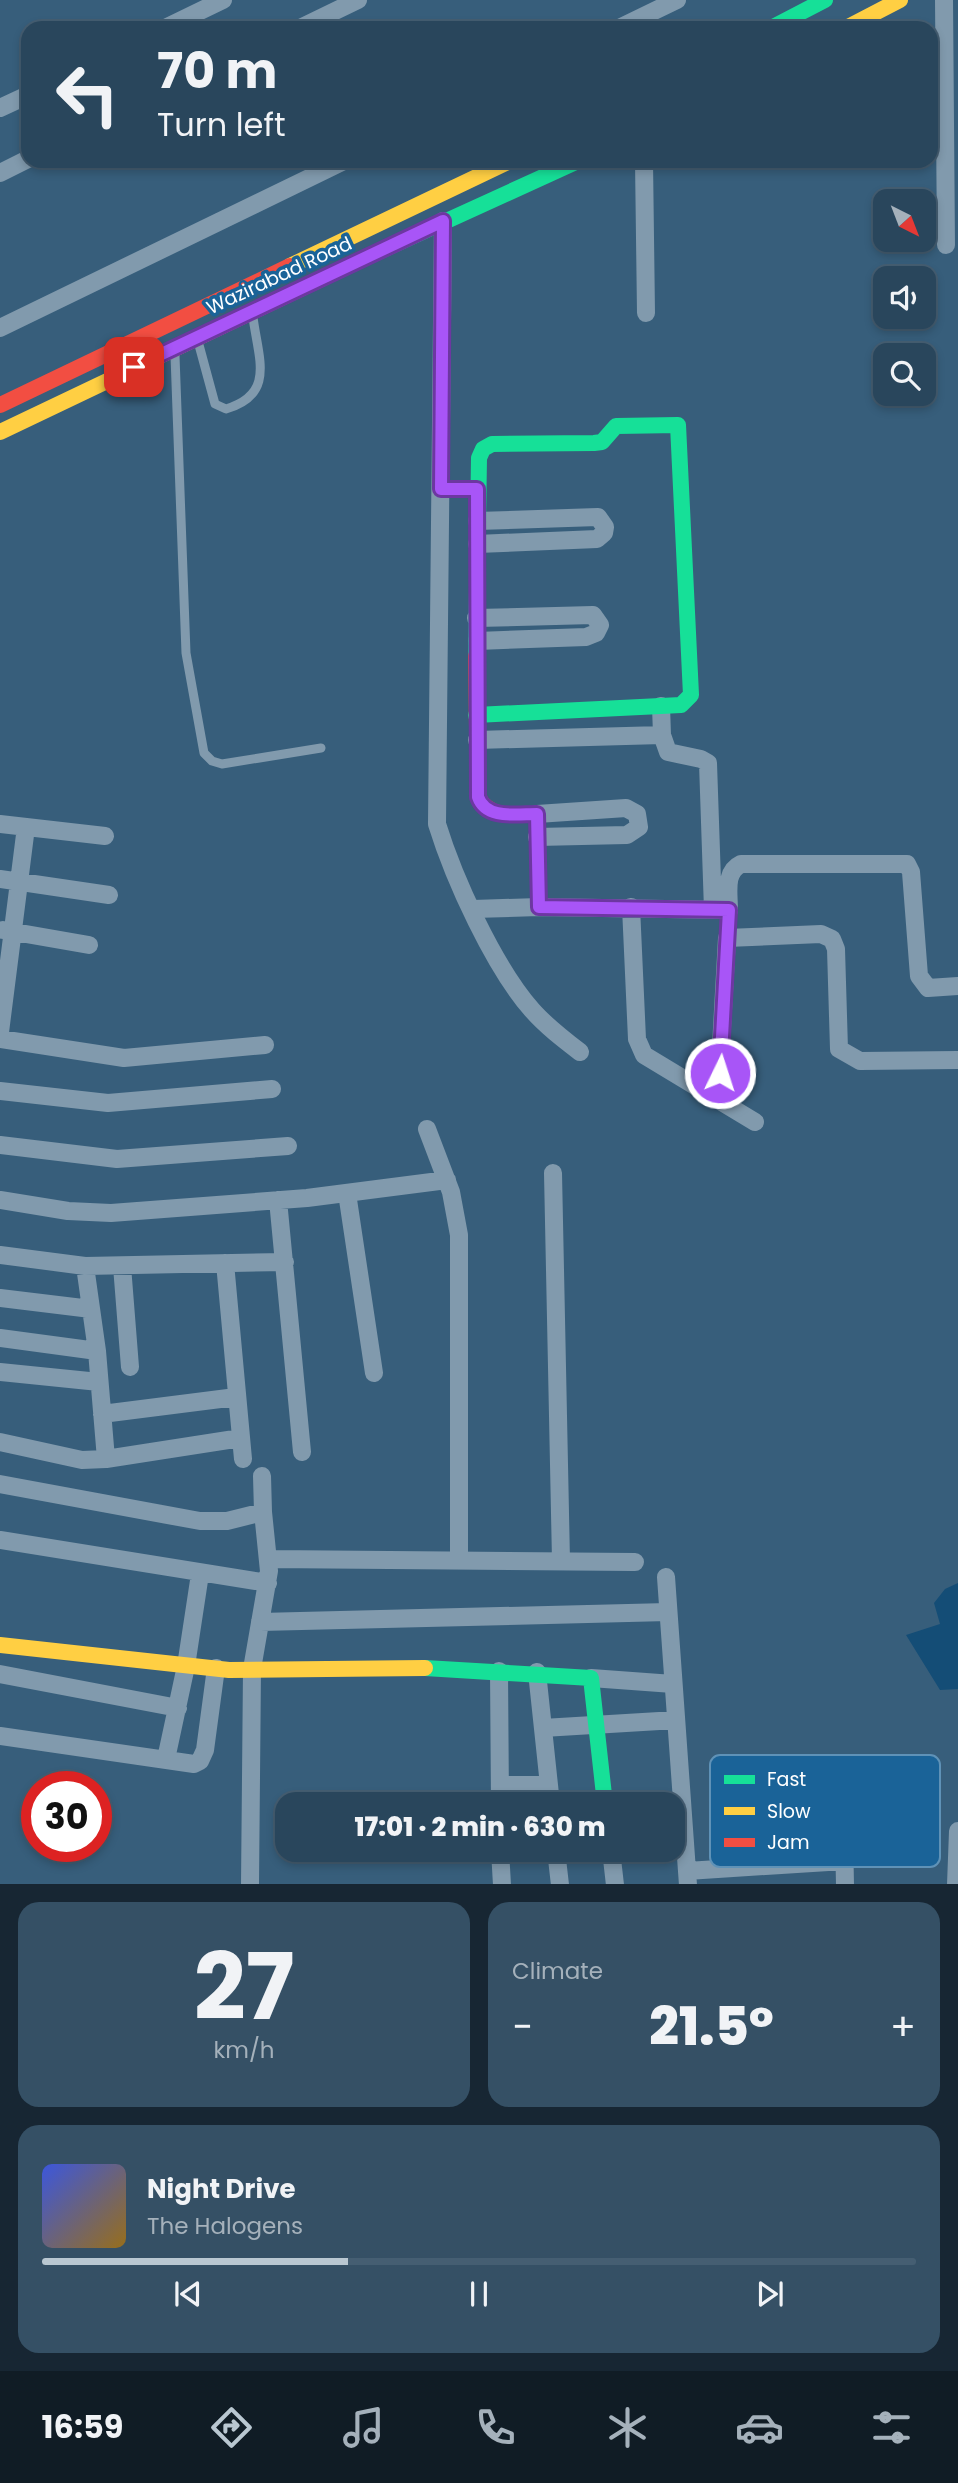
<!DOCTYPE html>
<meta charset="utf-8">
<style>
body{margin:0;font-family:Poppins,sans-serif;background:#355065;color:#f1f3f6;height:100vh;display:flex;flex-direction:column;font-size:26px;white-space:nowrap}
*{box-sizing:border-box;margin:0}
p{font-size:23px;color:#a5b1bb}
.icon{flex:none;width:38px;height:38px;fill:none;stroke:currentColor;stroke-width:2;stroke-linecap:round;stroke-linejoin:round}
.map{position:relative;height:1884px;overflow:hidden}
.panel{display:flex;flex-direction:column;gap:18px;padding:18px;background:#172633;flex:1}
.panel>*{flex:none}
.top-card{position:absolute;left:21px;top:21px;width:917px;height:147px;border-radius:21px;box-shadow:0 4px 10px #0003,0 0 0 2px #455e72;background:#29465c;color:#f1f3f6;overflow:hidden}
.needle{width:46px;rotate:138deg}
.buttons{position:absolute;left:873px;top:189px;display:grid;gap:14px}
.buttons a{display:grid;place-items:center;width:63px;height:63px;border-radius:14px;background:#29465c;box-shadow:0 4px 10px #0003,0 0 0 2px #455e72;font-size:35px}
.speed{position:absolute;left:21px;top:1771px;display:flex;gap:14px;font-size:35px;font-weight:700;text-align:center}
.speed>*{display:grid;place-content:center;width:91px;height:91px;border-radius:50%;background:#29465c;box-shadow:0 4px 10px #0003,0 0 0 2px #455e72;line-height:1}
.speed .limit{border:10px solid #d22;background:#fff;color:#111}
.pin{position:absolute;display:grid;place-items:center;width:60px;height:60px;color:#fff;margin:-30px;border-radius:14px;box-shadow:0 4px 10px #0006}
.me{position:absolute;width:77px;margin:-38px;rotate:4deg;stroke-linejoin:round;filter:drop-shadow(0 0 5px #0008)}
.turn{display:flex;align-items:center;gap:24px;height:147px;padding:0 21px;font-size:32px}
.turn .icon{width:91px;height:91px;stroke-width:2.5}
.turn b{display:block;font-size:49px;line-height:60px}
.big{font-size:52px;font-weight:800;line-height:1.1}
.panel .widget{flex:1;display:flex;flex-direction:column;justify-content:center;gap:10px;min-width:0;padding:0 24px;border-radius:21px;background:#355065}
.panel .dial{align-items:center;gap:0}
.dial b{font-size:91px;line-height:1}
.song{display:flex;align-items:center;gap:21px}
.cover{width:84px;height:84px;border-radius:10px;background:linear-gradient(135deg,hsl(230 70% 55%),hsl(40 70% 35%))}
.played{height:7px;border-radius:4px;background:linear-gradient(90deg,#b9c7d1 35%,#455e72 35%)}
.keys{display:flex;justify-content:space-around;direction:ltr}
.heat{display:flex;justify-content:space-between;align-items:center;font-size:38px;direction:ltr}
.panel .tiles{flex:1;display:grid;gap:18px;grid-template-columns:1fr 1fr}
.widget:last-child{grid-column:span 2}
.trip{position:absolute;left:275px;top:1792px;width:410px;height:70px;border-radius:21px;background:#29465c;box-shadow:0 4px 10px #0003,0 0 0 2px #455e72;font-weight:800;line-height:70px;text-align:center}
.dock{display:flex;height:112px;justify-content:space-around;align-items:center;background:#101c25;color:#a5b1bb}
.dock .icon{width:49px;height:49px}
.dock .on{color:#b9c7d1}
.dock b{font-size:32px;color:#f1f3f6}
.map>svg:first-child{display:block}
.water{fill:#144d76}
.lines{fill:none;stroke-linecap:round;stroke-linejoin:round}
.lane{stroke:#819aad;stroke-width:9}
.street{stroke:#819aad;stroke-width:18}
.fast{stroke:#16e098;stroke-width:16}
.slow{stroke:#ffcf43;stroke-width:16}
.jam{stroke:#f24e42;stroke-width:16}
.route-casing{stroke:#6d37a1;stroke-width:18}
.route{stroke:#a855f7;stroke-width:12}
.labels{text-anchor:middle;stroke-width:7;stroke-linejoin:round;paint-order:stroke}
.street-label{font-size:19px;fill:#fff;stroke:#1a6398}
.key{fill:#1a6398;stroke:#5f92b7;stroke-width:2}
.key-label{font-size:19px;fill:#fff}
</style>
<div class="map">
<svg width="958" height="1885" viewBox="0 0 958 1885">
<rect width="100%" height="100%" fill="#375e7b"/>
<path class="water" d="M958 1583V1689L940 1690 906 1635 940 1624 934 1603 945 1589Z"/>
<g class="lines">
<path class="lane" d="M199 345 215 404 226 409C276 394 258 358 253 317
M175 356 186 653 204 753 212 761 222 764 321 748"/>
<path class="street" d="M944 0 946 245
M165 28 223 0
M300 28 358 0
M619 28 677 0
M0 108 28 95
M644 161 646 313
M0 173 28 159
M443 221 437 824C454 879 494 967 532 1010 546 1026 563 1039 580 1052
M0 328 344 161
M441 489H477
M477 544 597 539 604 533 605 527 598 517 477 521
M476 618 593 615 600 625 596 633 586 637 477 641
M662 735 668 752 701 759 708 763 713 910
M477 740 662 735 661 706
M537 814 626 808 637 814 639 827 627 835 537 837
M0 824 105 836
M0 879 109 895
M631 907 637 1039 644 1055 755 1122
M473 909 539 907 729 910C729 893 724 872 741 864H907L911 872 919 976 928 988 958 986
M3 930 89 945
M0 1032 26 827
M0 1039 124 1058 265 1045
M0 1091 108 1103 272 1089
M718 1100 727 938 821 934 832 939 836 949 839 1049 860 1061 958 1060
M427 1129 451 1192 459 1235V1561
M0 1145 117 1159 288 1146
M553 1173 561 1561
M347 1193 374 1373
M0 1200 68 1211 111 1213 307 1198 447 1180
M278 1200 302 1452
M0 1255 85 1266 285 1262
M225 1263 243 1459
M85 1266 97 1351 106 1459
M122 1266 130 1367
M0 1298 91 1309
M0 1338 97 1351
M0 1372 99 1382
M102 1414 236 1397
M0 1442 82 1460 106 1459 241 1438
M0 1484 200 1521H227L263 1512
M0 1540 268 1583
M269 1559 635 1562
M666 1577 688 1885
M260 1622 668 1612
M499 1671 500 1804
M537 1672 551 1804
M0 1674 178 1708
M591 1678 673 1684
M543 1728 676 1720
M0 1736 194 1764 200 1761 205 1750 216 1668
M166 1759 186 1666 200 1574
M500 1785H549
M844 1834 845 1885
M500 1850 502 1885
M556 1850 560 1885
M611 1850 615 1885
M687 1871 844 1861
M250 1885 252 1669 269 1571 263 1512 262 1476
M956 1885 958 1831"/>
<path class="fast" d="M771 28 825 0
M363 259 578 161
M476 715 681 705 691 695 678 425 616 426 602 442 594 443 492 444 483 449 479 458 476 656
M425 1668 591 1678 605 1804"/>
<path class="slow" d="M846 28 900 0
M290 266 510 161
M0 432 363 259
M0 1645 229 1670 425 1668"/>
<path class="jam" d="M0 405 290 266
M476 656 478 797C490 819 515 815 537 814L539 907"/>
</g>
<g class="lines">
<g class="route-casing">
<path id="route" d="M134 367 443 221 441 489H477L478 797C486 820 517 814 537 814L539 907 729 910 720 1073"/>
</g>
<use href="#route" class="route"/>
</g>
<g class="labels">
<g class="street-label">
<text transform="translate(279 275) rotate(-25)" y="7">Wazirabad Road</text>
</g>
</g>
<rect x="710" y="1755" width="230" height="112" rx="10" class="key"/>
<rect x="724" y="1775" width="31" height="9" fill="#16e098"/>
<rect x="724" y="1807" width="31" height="8" fill="#ffcf43"/>
<rect x="724" y="1838" width="31" height="9" fill="#f24e42"/>
<g class="key-label">
<text x="767" y="1786">Fast</text>
<text x="767" y="1818">Slow</text>
<text x="767" y="1849">Jam</text>
</g>
</svg>
<div class="buttons">
<a><svg class="needle" viewBox="-14 -14 28 28"><path d="M0-13l5 13h-10z" fill="#e53935"/><path d="M0 13l5-13h-10z" fill="#a5b1bb"/></svg></a>
<a><svg class="icon" aria-label="sound" viewBox="0 0 24 24"><path d="M4 9h4l5-4v14l-5-4H4zM17 9q2 3 0 6"/></svg></a>
<a><svg class="icon" aria-label="search" viewBox="0 0 24 24"><circle cx="10" cy="10" r="6"/><path d="M15 15l6 6"/></svg></a>
</div>
<div class="speed"><div class="limit">30</div></div>
<div class="pin" style="left:134px;top:367px;background:#d93025"><svg class="icon" aria-label="arrive" viewBox="0 0 24 24"><path d="M6 21V4h12l-3 4 3 4H6"/></svg></div>
<svg class="me" style="left:720px;top:1073px" viewBox="-20 -20 40 40"><circle r="17" fill="#a855f7" stroke="#fff" stroke-width="3"/><path d="M0-11L8 9 0 5-8 9z" fill="#fff"/></svg>
<div class="trip">17:01 · 2 min · 630 m</div>
<div class="top-card">
<div class="turn"><svg class="icon" aria-label="left" viewBox="0 0 24 24"><path d="M17 20v-9H6M10 6l-5 5 5 5"/></svg><div><b>70 m</b>Turn left</div></div>
</div>
</div>
<section class="panel">
<div class="tiles">
<div class="widget dial"><b>27</b><p>km/h</p></div>
<div class="widget"><p>Climate</p>
<div class="heat"><a>−</a><b class="big">21.5°</b><a>+</a></div>
</div>
<div class="widget">
<div class="song"><i class="cover"></i><div><b>Night Drive</b><p>The Halogens</p></div></div>
<div class="played"></div>
<div class="keys"><svg class="icon" aria-label="previous" viewBox="0 0 24 24"><path d="M18 5L8 12l10 7zM5 5v14"/></svg><svg class="icon" aria-label="pause" viewBox="0 0 24 24"><path d="M8 5v14M16 5v14"/></svg><svg class="icon" aria-label="next" viewBox="0 0 24 24"><path d="M6 5l10 7-10 7zM19 5v14"/></svg></div>
</div>
</div>
</section>
<nav class="dock">
<b>16:59</b>
<svg class="icon on" aria-label="directions" viewBox="0 0 24 24"><path d="M12 3l9 9-9 9-9-9zM9 14v-3h6M13 9l2 2-2 2"/></svg>
<svg class="icon" aria-label="music" viewBox="0 0 24 24"><path d="M9 18V5l10-2v13"/><circle cx="6" cy="18" r="3"/><circle cx="16" cy="16" r="3"/></svg>
<svg class="icon" aria-label="phone" viewBox="0 0 24 24"><path d="M5 4h4l2 5-3 2q2 4 5 5l2-3 5 2v4C11 20 4 13 5 4z"/></svg>
<svg class="icon" aria-label="climate" viewBox="0 0 24 24"><path d="M12 3v18M4 7l16 10M4 17L20 7"/></svg>
<svg class="icon" aria-label="car" viewBox="0 0 24 24"><path d="M5 17H2v-5l4-1 3-4h7l3 4 3 1v5h-3M9 17h6M6 11h13"/><circle cx="7" cy="17" r="2"/><circle cx="17" cy="17" r="2"/></svg>
<svg class="icon" aria-label="filters" viewBox="0 0 24 24"><path d="M4 7h16M4 17h16"/><circle cx="9" cy="7" r="2"/><circle cx="15" cy="17" r="2"/></svg>
</nav>
